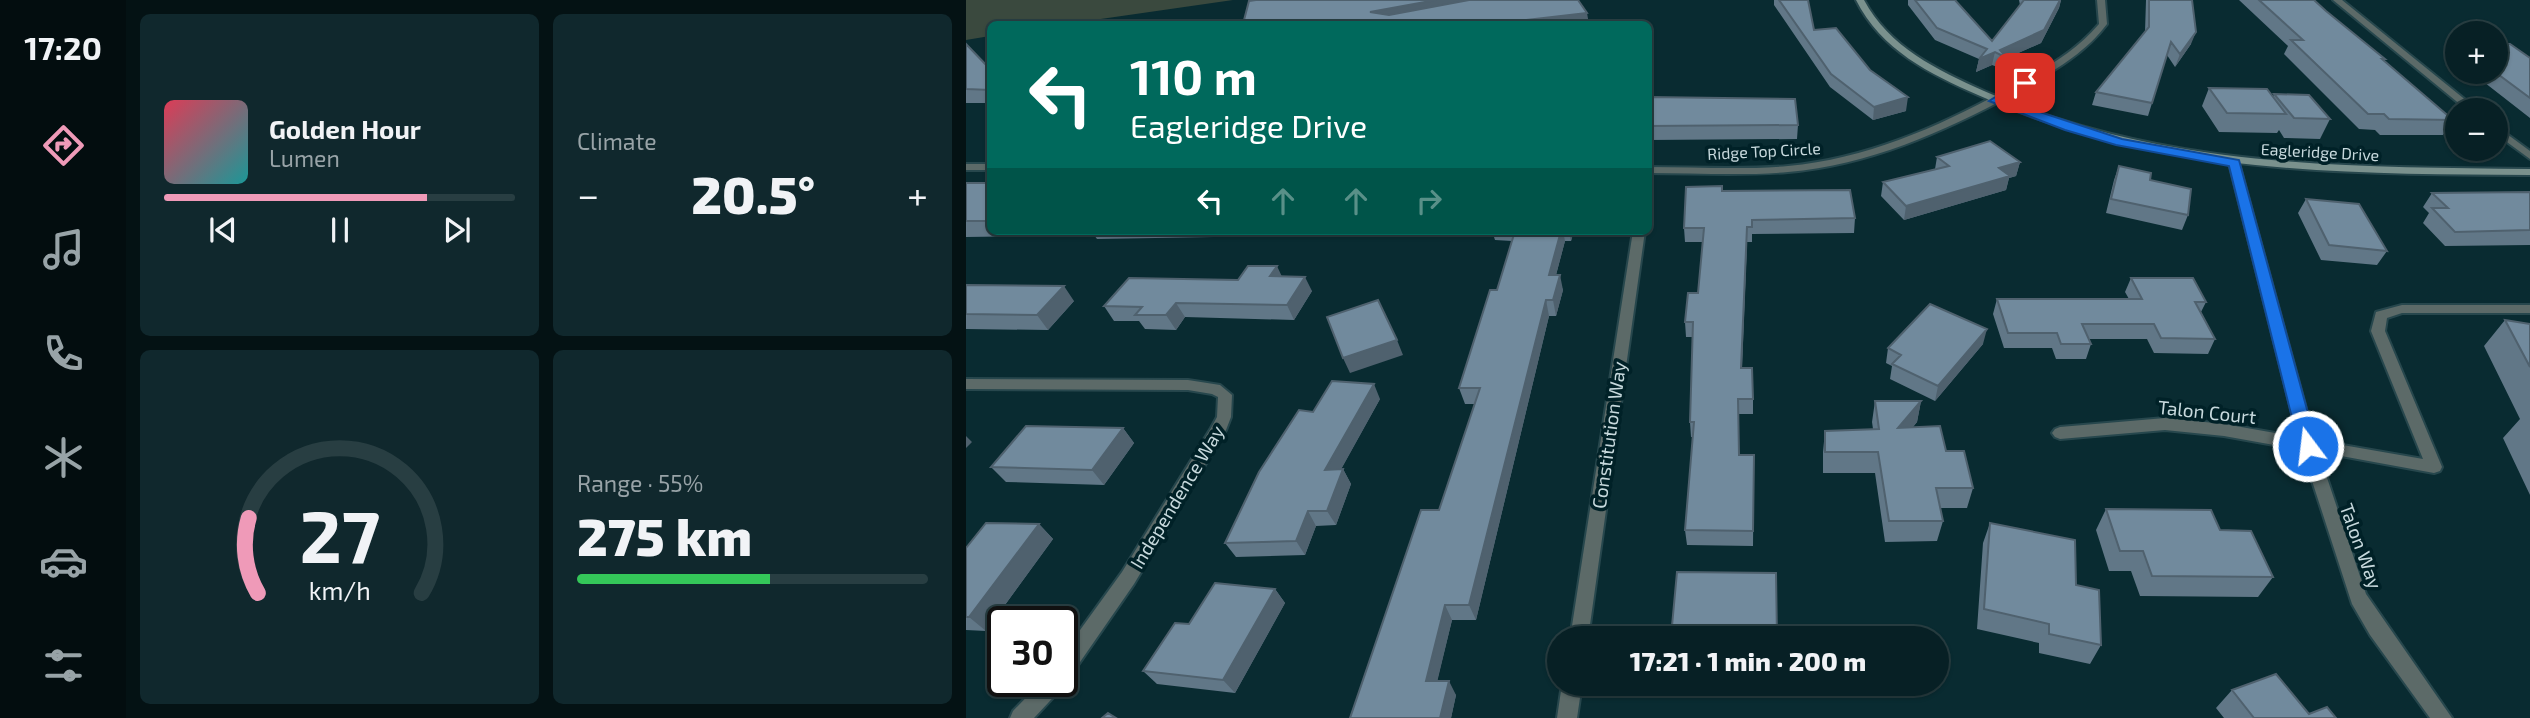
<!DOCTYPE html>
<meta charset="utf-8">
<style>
body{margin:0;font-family:"Exo 2",sans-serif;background:#10282d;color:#f1f3f6;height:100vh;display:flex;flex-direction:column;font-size:26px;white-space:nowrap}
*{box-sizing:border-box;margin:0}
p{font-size:23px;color:#98a3a7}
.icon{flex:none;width:38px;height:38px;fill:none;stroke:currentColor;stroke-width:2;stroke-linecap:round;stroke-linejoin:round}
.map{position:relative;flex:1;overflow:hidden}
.side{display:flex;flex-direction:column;gap:14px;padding:14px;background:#041214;width:840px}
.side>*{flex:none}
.banner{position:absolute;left:21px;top:21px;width:665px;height:214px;border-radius:10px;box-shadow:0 2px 5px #0004,0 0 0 2px #283e42;background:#00695c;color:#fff;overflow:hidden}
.controls{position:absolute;left:1479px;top:21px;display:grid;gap:14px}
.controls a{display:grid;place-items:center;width:63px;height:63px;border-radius:50%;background:#072025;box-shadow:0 2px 5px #0004,0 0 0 2px #283e42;font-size:35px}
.speed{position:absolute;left:21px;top:606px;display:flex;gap:14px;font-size:35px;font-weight:700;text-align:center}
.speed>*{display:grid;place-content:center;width:91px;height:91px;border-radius:50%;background:#072025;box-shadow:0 2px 5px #0004,0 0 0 2px #283e42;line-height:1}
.speed .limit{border:4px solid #111;border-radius:10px;background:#fff;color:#111}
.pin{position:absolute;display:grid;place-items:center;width:60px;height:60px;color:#fff;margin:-30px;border-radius:14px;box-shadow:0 4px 10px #0006}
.me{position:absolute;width:77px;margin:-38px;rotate:345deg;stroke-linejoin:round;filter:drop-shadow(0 0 5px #0008)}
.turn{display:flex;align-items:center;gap:24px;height:147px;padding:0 28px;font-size:32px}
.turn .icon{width:91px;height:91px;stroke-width:2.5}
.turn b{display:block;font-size:49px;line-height:60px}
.lanes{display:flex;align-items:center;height:66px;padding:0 28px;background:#0003;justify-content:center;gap:35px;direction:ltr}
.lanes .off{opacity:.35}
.big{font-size:52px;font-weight:800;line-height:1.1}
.side .tile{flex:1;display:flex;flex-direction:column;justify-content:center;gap:10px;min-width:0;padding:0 24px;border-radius:10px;background:#10282d}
.side .dial{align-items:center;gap:0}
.dial svg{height:182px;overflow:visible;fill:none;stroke:#283e42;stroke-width:7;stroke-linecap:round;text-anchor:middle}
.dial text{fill:#f1f3f6;stroke:none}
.song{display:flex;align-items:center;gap:21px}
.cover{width:84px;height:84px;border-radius:10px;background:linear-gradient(135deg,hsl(350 70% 55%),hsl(180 70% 35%))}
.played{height:7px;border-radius:4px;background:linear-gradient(90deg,#ef9ab8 75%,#283e42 75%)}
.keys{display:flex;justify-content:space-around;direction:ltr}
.heat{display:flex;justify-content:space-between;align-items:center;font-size:38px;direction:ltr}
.charge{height:10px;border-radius:5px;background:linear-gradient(90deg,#34c759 55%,#283e42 0)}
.side .tiles{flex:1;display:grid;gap:14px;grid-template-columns:repeat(2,1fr)}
.trip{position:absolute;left:581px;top:626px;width:402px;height:70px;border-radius:35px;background:#072025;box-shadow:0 2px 5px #0004,0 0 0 2px #283e42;font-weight:800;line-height:70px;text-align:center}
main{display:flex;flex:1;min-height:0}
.menu{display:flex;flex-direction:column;width:126px;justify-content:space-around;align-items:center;background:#030d0f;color:#98a3a7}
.menu .icon{width:49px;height:49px}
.menu .current{color:#ef9ab8}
.menu b{font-size:32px;color:#f1f3f6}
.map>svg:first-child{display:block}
.green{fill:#3a493e}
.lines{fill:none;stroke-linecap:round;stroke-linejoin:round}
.service-casing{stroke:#27474d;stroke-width:4}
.minor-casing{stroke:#27474d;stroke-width:4}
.secondary-casing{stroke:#27474d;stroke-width:4}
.service{fill:#5c6a68;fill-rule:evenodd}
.minor{fill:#5c6a68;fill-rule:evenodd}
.secondary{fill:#7a918d;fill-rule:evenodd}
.wall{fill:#617787}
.shaded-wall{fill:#4f616e}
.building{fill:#718a9d;stroke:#4f616e;stroke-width:2}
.route{fill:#1a73e8;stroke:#114b97;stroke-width:2}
.labels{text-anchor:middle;stroke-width:7;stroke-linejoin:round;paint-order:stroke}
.far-street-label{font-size:16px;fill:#c7d9dd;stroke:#002127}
.street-label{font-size:19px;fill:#c7d9dd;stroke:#002127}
</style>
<main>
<nav class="menu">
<b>17:20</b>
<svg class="icon current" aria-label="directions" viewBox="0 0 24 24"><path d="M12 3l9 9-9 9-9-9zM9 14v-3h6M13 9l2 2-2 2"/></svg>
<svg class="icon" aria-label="music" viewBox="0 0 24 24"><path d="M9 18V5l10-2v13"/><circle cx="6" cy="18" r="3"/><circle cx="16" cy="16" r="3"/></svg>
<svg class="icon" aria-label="phone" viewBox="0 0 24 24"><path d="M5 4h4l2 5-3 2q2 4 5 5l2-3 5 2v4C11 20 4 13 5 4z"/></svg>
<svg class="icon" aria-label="climate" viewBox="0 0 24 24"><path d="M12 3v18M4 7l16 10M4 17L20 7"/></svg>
<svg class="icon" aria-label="car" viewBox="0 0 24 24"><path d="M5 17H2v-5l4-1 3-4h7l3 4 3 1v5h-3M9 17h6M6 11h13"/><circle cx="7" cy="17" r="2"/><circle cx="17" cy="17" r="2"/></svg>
<svg class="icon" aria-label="filters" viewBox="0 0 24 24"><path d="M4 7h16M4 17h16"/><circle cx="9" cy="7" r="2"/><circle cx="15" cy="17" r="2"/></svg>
</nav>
<section class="side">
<div class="tiles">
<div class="tile">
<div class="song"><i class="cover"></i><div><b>Golden Hour</b><p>Lumen</p></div></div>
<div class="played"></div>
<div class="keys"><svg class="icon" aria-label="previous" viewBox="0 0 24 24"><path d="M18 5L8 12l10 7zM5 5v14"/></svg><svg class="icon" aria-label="pause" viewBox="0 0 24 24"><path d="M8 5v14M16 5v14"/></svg><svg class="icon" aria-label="next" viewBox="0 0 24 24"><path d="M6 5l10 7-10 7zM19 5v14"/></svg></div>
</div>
<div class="tile"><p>Climate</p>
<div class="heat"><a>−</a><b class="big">20.5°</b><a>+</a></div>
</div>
<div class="tile dial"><svg viewBox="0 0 100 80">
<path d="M14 69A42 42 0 1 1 86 69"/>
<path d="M14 69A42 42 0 0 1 10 36" stroke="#ef9ab8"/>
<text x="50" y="56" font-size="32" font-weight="700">27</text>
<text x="50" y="72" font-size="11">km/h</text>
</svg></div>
<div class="tile"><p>Range · 55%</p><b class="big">275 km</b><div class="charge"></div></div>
</div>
</section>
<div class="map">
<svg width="1564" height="718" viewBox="0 0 1564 718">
<rect width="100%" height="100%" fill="#092b31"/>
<path class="green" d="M0 0H267L100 24H24V36L0 40Z"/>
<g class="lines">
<g class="service-casing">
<path id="service" d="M1436 305H1564V313H1436L1421 318 1419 331 1476 467 1474 471 1468 473 1337 449 1334 445 1337 441 1342 439 1457 459 1405 331 1410 312Z"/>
</g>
<g class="minor-casing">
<path id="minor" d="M1131 0H1139L1141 24C1117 56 1082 74 1048 94 977 132 903 165 822 172 776 176 729 173 682 173V167C729 167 776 170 822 166 899 159 970 128 1038 91 1072 72 1107 55 1133 24Z
M1367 0H1376L1512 110H1501Z
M1530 126 1564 151V159L1530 134Z
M1268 160 1273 163 1350 445 1400 594 1486 718H1464L1404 635 1386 604 1336 450 1258 436 1199 430 1094 439 1089 437 1086 433 1089 429 1094 427 1199 418 1258 424 1332 437 1263 163Z
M0 164H24V170H0Z
M667 231H679L622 639H604Z
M0 379 222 380 254 385 266 395 265 417 260 430 168 584 103 678 98 679 96 688 68 718H44L47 711 76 681H96V655L156 572 245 428 251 417 252 397 246 394 222 390 0 389Z
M596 684H616L611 718H591Z"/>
</g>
<g class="secondary-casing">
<path id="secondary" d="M890 0H898C923 47 971 70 1018 91 1194 168 1375 167 1564 169V175C1375 174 1188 174 1012 95 964 74 915 50 890 0Z"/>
</g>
<use href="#service" class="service"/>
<use href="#minor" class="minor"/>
<use href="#secondary" class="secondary"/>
</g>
<path class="wall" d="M808 0H842L848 30 904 70 940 111 907 120 864 87 808 5Z
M942 0H989L1026 41 1054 5 1053 0H1095L1093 8 1075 43 1041 58 1039 70 1026 65 1010 72 1013 59 969 40 942 5Z
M1180 0H1226L1225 44 1209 67 1201 55 1182 116 1126 105 1130 92 1179 32Z
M1273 0H1348L1360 11 1419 59 1418 61 1487 120 1477 135H1414L1409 130 1393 129 1318 54 1322 46Z
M0 44 24 69V103H0Z
M1491 46V61L1485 56Z
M1564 58V118L1505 72H1530Z
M1243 88 1307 97 1308 94 1364 119 1354 139 1318 138 1313 130 1311 133 1253 132 1236 106Z
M682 97 832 125 831 139 682 140Z
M971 157 1054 162 1050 176 1043 178 1040 190 938 220 915 196 917 182 969 169Z
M1153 166 1184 180 1222 215 1216 230 1140 213 1148 180Z
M0 183H24V231H608L605 241H599L590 275 597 290 590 316H583L510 620H486L471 681 490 695 485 718H384L473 510 509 404H499L493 388 531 290 546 241 529 240 528 237H427L426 234 131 239 128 235 0 237Z
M756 191 889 218 888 233 786 234V242H781L776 368 787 399V414H773V455H788L787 546 721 545 719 530 727 437H725L724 422 727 337H720L719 322 732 293 737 242H719L718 228Z
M1564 192V245L1479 246 1457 223 1463 213 1457 207 1466 193Z
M1340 199 1421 251 1411 265 1355 260 1332 213Z
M315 276 346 291 328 320 219 317 210 330 179 329 173 321H148L138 306 272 280Z
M1165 278 1240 302 1235 312 1249 339 1242 354 1188 353 1181 339H1123L1125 344 1120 359H1090L1086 348H1038L1027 314 1031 299H1163L1159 292Z
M0 285 108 301 82 330 0 329Z
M1539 320 1564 324V495L1537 438 1554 419 1518 346Z
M1017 344 969 401 924 379 926 366 920 363 922 348Z
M414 399 375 469H377L385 484 370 525 350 526 339 555 270 557 259 543 347 412Z
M909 401H955L951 422 947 427 980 451 1007 488 1001 508H974L977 521 971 541 919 542 909 473H857V452L859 431 907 429 906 422Z
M157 428 168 443 138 485 40 482 25 467Z
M1140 509 1254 530 1307 577 1292 597 1174 596 1165 571H1143L1130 530Z
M1024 523 1110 585 1135 645 1124 664 1073 653V643L1011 629 1017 543Z
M73 524 87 539 20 631 0 630V548Z
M711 572 811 639H708L706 626Z
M309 589 319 603 269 693 191 684 177 671 223 624Z
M744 684H810V688L744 687Z
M1266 690 1343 714 1370 718H1258L1250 708Z"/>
<path class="shaded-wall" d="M470 0H534L407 24 404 12Z
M1094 0H1095L1093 8 1075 43 1041 58 1034 50Z
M621 13 623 24H525Z
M1230 32 1225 44 1209 67 1214 54Z
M1029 52 1026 65 1010 72 1013 59Z
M942 97 940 111 907 120 908 107Z
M1054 162 1050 176 1043 178 1040 190 938 220 940 206 1033 168Z
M781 227V242L775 383V368Z
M595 231H597L599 241 586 290 583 275Z
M603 231H608L605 241Z
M311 266 318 281 304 276Z
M594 275 597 290 590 316 587 300Z
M339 277 346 291 328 320 321 305Z
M98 286 108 301 82 330 71 315Z
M580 300 583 316 510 620 503 605Z
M210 303 219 317 210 330 200 315Z
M1021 329 1017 344 969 401 972 386Z
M431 340 437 355 384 373 377 358Z
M408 384 414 399 367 484 359 470Z
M955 401 951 422 928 449 932 428Z
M157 428 168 443 138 485 126 470Z
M0 436 6 442 0 448Z
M377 469 385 484 370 525 361 511Z
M342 511 350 526 339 555 330 541Z
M73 524 87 539 20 631 3 617Z
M309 589 319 603 269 693 257 680Z
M479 605 486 620 468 695 460 681Z
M483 681 490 695 485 718H474Z"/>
<path class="building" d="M290 0H470L404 12 423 15 503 0H612L621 13 525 24H277L283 1Z
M813 0H842L848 30 870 28 904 70 942 97 908 107 865 74Z
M949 0H989L1026 41 1058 0H1094L1078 30 1034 50 1041 58 1029 52 1013 59 1021 49 971 28Z
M1183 0H1226L1230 32 1214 54 1205 42 1186 103 1130 92 1183 27Z
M1293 0H1348L1360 11 1419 59H1416L1487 120 1423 119 1418 114H1402L1325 40H1337Z
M0 44 24 69V90L0 89Z
M1530 44H1544L1564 58V98L1529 72Z
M1243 88 1301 89 1320 114 1261 113Z
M1308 94 1343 95 1364 119 1328 118Z
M682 97 829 99 832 125 682 126Z
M1024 141 1054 162 1033 168 1044 176 940 206 917 182 983 166 971 157Z
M1153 166 1185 173 1184 180 1225 189 1222 215 1145 199Z
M0 183H24V221H0Z
M756 186V191L884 190 889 218 786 220V227H781L775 368H786L787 399H772L773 455H788L787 531 719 530 728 422H724L727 322H719L722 293H732L738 228H718L720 187Z
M1564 192V230L1489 232 1466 208H1482L1466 193Z
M1340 199 1393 204 1421 251 1363 245Z
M549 231H595L583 275H594L587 300H580L503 605H479L460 681H483L474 718H384L455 510H473L514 388H493L524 290H531Z
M282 266H311L304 276 339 277 321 305 210 303 200 315H169L176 307 138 306 163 278 272 280Z
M1165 278H1227L1240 302H1229L1249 339 1195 338 1188 324H1116L1125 344H1095L1091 333H1042L1031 299H1176Z
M0 285 98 286 71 315 0 314Z
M412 300 431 340 377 358 361 317Z
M964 304 1021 329 972 386 926 364 935 355 922 348Z
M1539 320 1564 324V367Z
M366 381 408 384 359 470 377 469 361 511H342L330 541 259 543 293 472 333 410 347 412Z
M909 401H955L932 428 974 426 980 451H998L1007 488H970L977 521H923L912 452H859V431L913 429Z
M60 426 157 428 126 470 25 467Z
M1140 509 1245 510 1254 530 1285 531 1307 577 1186 576 1177 551H1154Z
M20 523 73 524 3 617H0V548Z
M1024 523 1109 540 1110 585 1133 590 1135 645 1083 634V624L1018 609Z
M711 572 810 573 811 639H744L745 626H706Z
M249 583 309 589 257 680 177 671 209 623 223 624Z
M1310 674 1343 714 1361 707 1370 718H1288L1266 690Z
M142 713 150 718H136Z"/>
<path class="route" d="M1055 81 1064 83 1037 100 1156 139 1273 160 1351 446 1348 450 1342 452 1333 446 1263 166 1150 145 1099 130 1023 101Z"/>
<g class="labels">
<g class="far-street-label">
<text transform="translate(798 151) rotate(-3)" y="6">Ridge Top Circle</text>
<text transform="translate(1354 152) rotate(3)" y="6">Eagleridge Drive</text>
</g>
<g class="street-label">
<text transform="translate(1241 412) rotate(6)" y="7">Talon Court</text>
<text transform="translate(643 435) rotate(-82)" y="7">Constitution Way</text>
<text transform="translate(211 497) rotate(-59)" y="7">Independence Way</text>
<text transform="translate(1395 546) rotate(70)" y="7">Talon Way</text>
</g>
</g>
</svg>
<div class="controls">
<a>+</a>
<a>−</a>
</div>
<div class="speed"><div class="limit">30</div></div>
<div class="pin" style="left:1059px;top:83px;background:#d93025"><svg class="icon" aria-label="arrive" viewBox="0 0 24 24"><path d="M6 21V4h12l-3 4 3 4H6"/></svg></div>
<svg class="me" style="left:1342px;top:446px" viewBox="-20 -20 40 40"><circle r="17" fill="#1a73e8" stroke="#fff" stroke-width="3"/><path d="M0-11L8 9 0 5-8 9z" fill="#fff"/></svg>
<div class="trip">17:21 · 1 min · 200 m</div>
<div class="banner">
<div class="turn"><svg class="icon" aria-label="left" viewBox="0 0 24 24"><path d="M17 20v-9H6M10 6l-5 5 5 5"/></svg><div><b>110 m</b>Eagleridge Drive</div></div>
<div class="lanes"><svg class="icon" aria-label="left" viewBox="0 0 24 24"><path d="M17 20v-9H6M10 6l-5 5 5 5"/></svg><svg class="icon off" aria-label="ahead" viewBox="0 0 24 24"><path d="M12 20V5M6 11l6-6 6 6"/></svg><svg class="icon off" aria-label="ahead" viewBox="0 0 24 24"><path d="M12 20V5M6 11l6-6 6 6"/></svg><svg class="icon off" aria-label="right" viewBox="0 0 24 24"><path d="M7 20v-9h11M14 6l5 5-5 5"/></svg></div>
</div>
</div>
</main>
